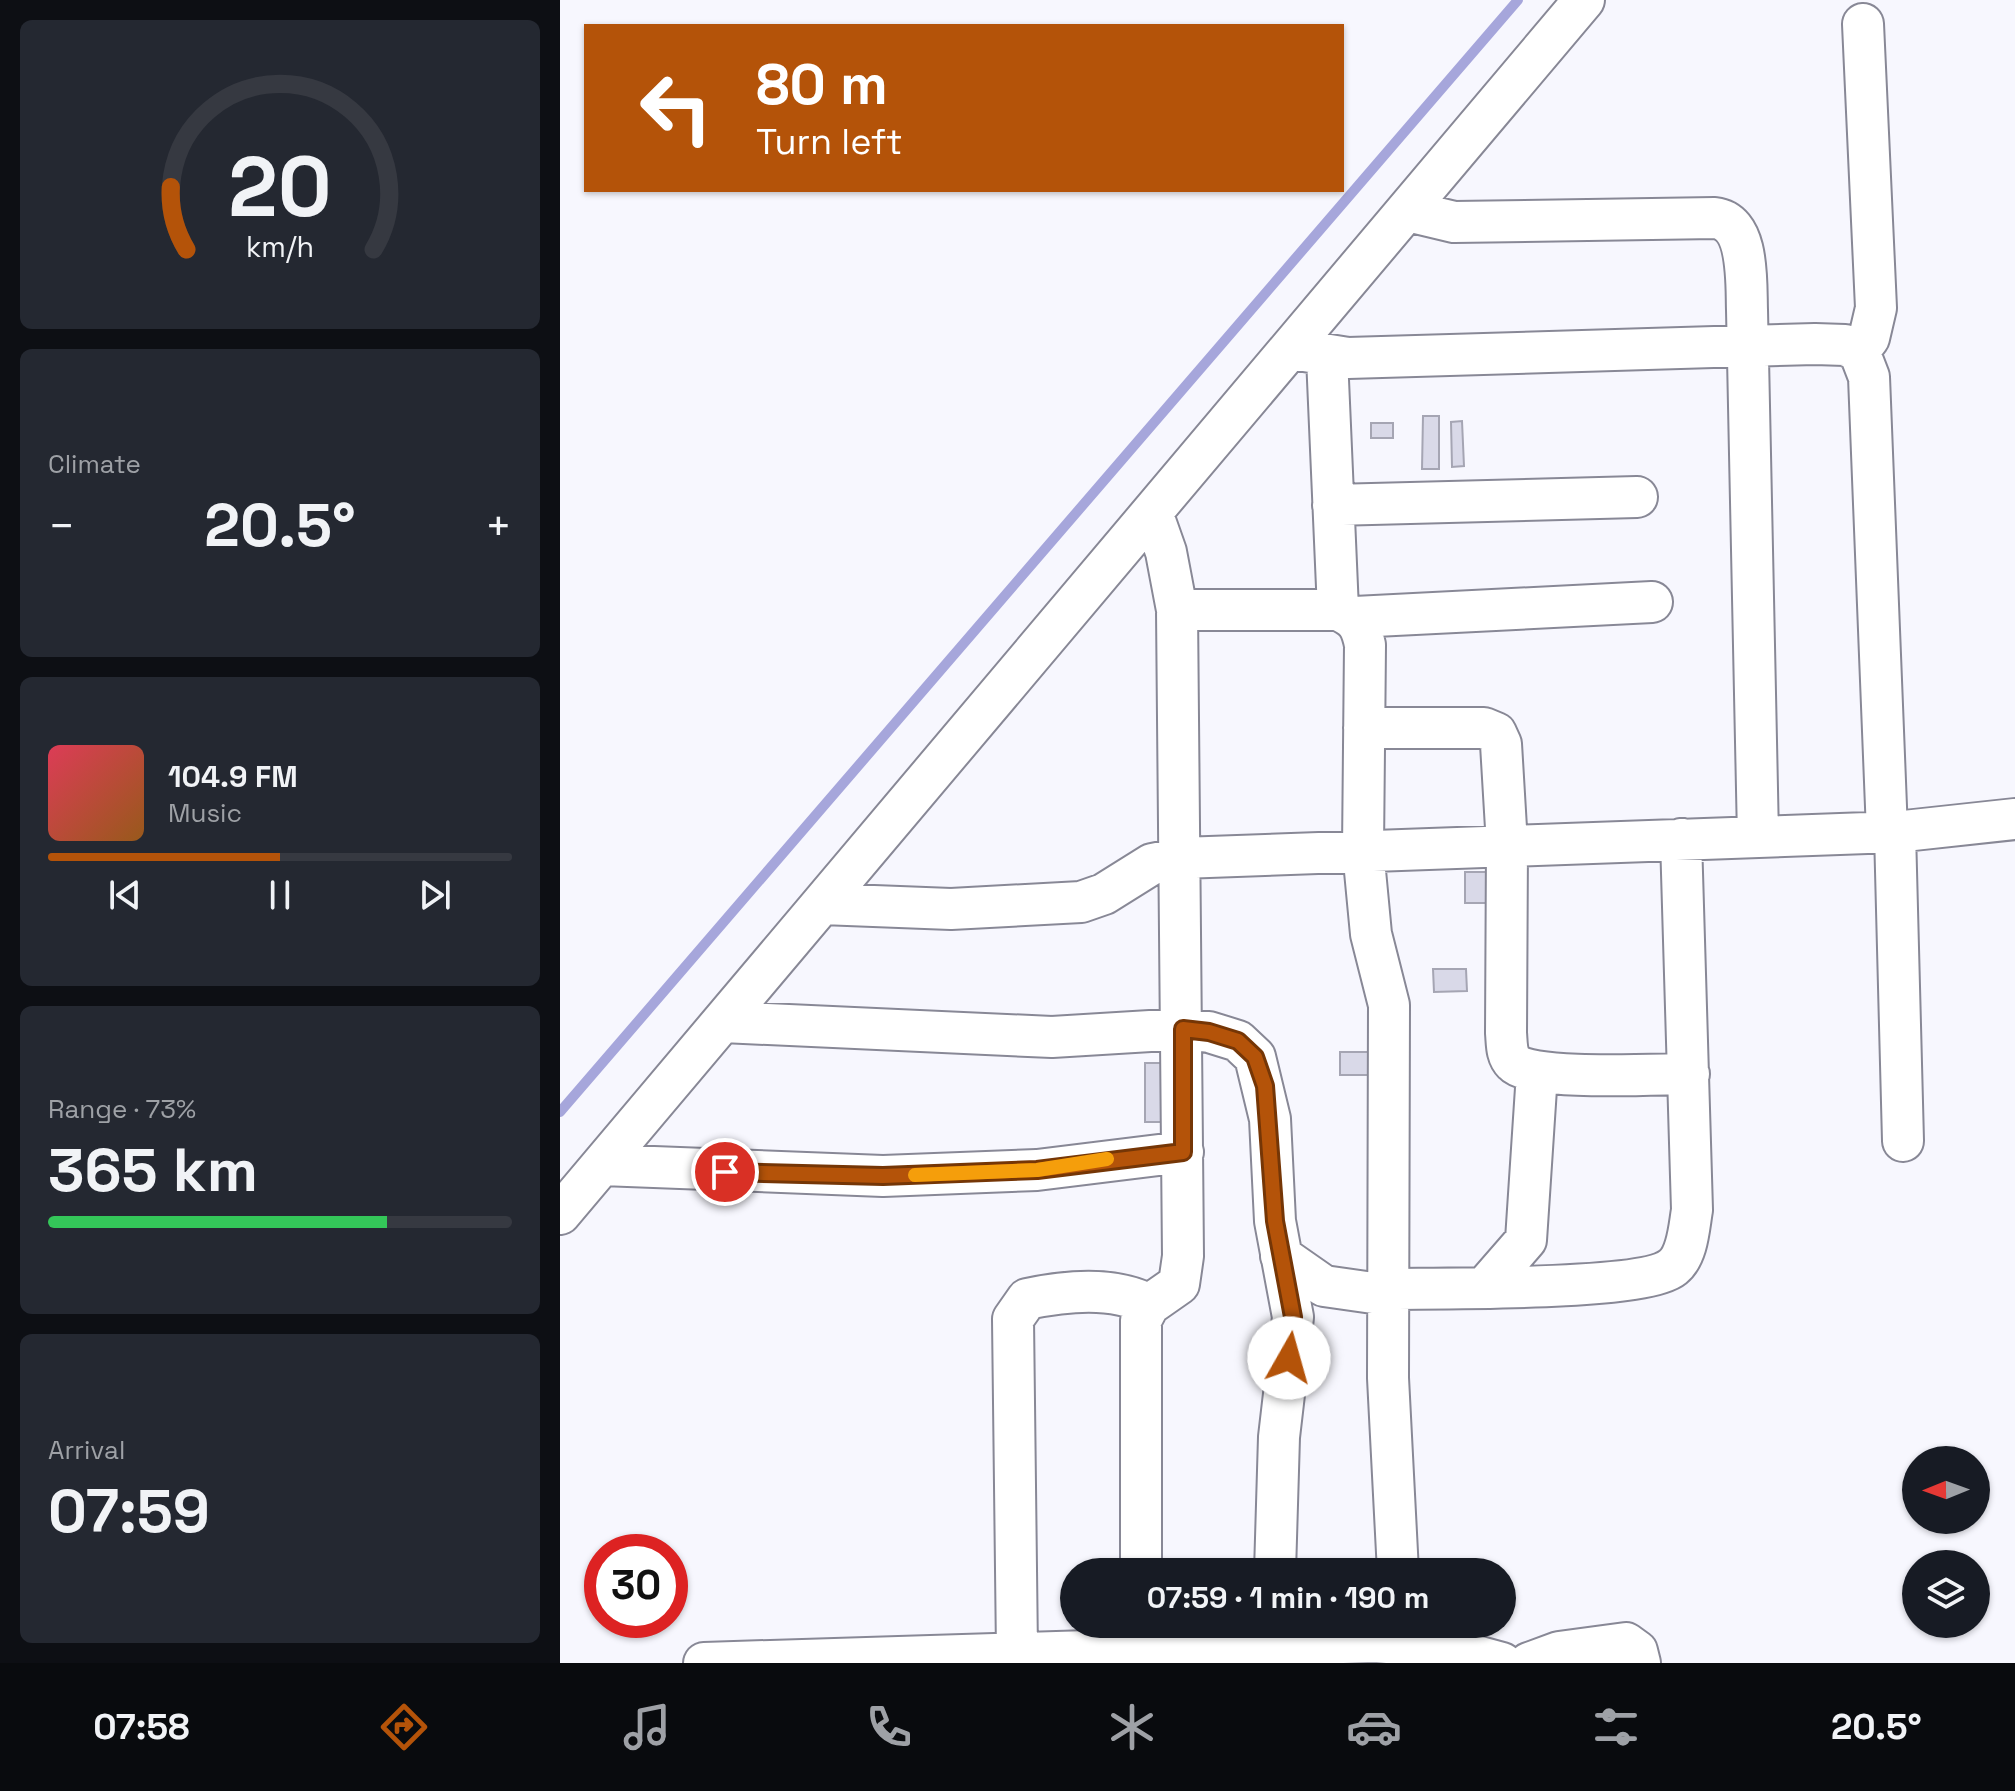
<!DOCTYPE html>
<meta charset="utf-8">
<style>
body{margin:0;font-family:"Space Grotesk",sans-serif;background:#242831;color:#f1f3f6;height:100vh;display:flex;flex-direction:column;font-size:30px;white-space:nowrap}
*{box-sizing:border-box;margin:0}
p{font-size:26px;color:#9ea1a6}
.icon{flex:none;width:44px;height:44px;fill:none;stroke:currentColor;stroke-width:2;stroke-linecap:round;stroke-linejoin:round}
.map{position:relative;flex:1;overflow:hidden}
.side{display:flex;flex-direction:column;gap:20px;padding:20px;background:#0d0f14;width:560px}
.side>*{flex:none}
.hud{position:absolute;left:24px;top:24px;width:760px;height:168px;border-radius:0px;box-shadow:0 2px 6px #0004;background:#b45309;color:#fff;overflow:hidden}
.needle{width:52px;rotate:269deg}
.controls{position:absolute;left:1342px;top:1446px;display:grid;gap:16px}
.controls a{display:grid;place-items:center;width:88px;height:88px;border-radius:50%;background:#171b24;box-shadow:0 2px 6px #0004;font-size:40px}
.speed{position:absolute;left:24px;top:1534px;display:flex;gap:16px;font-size:40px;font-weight:700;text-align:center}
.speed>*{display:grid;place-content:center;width:104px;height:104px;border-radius:50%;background:#171b24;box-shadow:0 2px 6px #0004;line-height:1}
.speed .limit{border:12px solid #d22;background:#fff;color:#111}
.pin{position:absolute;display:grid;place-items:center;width:68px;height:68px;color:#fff;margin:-34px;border:4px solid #fff;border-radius:50%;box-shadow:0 2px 8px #0007}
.me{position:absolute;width:88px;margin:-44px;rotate:7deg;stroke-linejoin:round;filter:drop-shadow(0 0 6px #0008)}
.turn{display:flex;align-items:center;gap:28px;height:168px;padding:0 40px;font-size:36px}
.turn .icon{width:104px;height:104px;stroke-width:2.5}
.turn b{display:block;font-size:56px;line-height:68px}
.big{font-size:60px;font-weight:800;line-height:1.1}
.side .widget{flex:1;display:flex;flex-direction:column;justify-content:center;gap:12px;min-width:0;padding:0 28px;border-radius:12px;background:#242831}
.side .dial{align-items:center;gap:0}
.dial svg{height:208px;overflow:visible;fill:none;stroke:#363941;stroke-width:7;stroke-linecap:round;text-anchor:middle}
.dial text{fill:#f1f3f6;stroke:none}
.song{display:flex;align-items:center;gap:24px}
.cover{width:96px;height:96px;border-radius:12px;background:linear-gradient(135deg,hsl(350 70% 55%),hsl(30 70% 35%))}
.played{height:8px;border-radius:4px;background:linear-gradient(90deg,#b45309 50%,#363941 50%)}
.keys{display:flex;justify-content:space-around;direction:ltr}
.heat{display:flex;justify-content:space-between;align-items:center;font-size:44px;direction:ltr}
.charge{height:12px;border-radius:6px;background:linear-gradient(90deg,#34c759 73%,#363941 0)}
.trip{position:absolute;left:500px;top:1558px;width:456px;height:80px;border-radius:40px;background:#171b24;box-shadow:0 2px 6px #0004;font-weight:800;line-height:80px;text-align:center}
.tabs{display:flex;height:128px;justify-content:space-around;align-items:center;background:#090b0e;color:#9ea1a6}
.tabs .icon{width:56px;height:56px}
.tabs .active{color:#b45309}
.tabs b{font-size:36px;color:#f1f3f6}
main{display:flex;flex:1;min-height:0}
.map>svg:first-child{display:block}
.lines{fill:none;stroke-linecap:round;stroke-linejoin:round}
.stream{stroke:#a6a6db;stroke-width:10}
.building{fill:#d9d9e8;stroke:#a5a5b3;stroke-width:2}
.minor-casing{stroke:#888896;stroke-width:44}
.minor{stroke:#fff;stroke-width:40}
.route-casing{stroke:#753606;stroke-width:20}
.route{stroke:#b45309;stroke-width:14}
.slow{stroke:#f59e0b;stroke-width:14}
</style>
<main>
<section class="side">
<div class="widget dial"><svg viewBox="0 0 100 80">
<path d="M14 69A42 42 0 1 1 86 69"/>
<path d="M14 69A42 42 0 0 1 8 45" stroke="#b45309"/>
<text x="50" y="56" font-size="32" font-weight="700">20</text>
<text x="50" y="72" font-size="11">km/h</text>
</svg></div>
<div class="widget"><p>Climate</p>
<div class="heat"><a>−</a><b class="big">20.5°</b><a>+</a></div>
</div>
<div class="widget">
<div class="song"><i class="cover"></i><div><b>104.9 FM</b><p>Music</p></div></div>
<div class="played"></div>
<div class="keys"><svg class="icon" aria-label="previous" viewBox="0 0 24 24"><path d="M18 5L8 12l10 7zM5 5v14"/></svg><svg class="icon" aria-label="pause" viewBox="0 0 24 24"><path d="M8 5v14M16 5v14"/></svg><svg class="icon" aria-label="next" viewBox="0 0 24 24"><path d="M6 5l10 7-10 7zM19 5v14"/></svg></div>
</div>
<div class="widget"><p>Range · 73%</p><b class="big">365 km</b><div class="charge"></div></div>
<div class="widget"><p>Arrival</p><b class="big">07:59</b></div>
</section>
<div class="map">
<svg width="1455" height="1663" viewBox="0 0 1455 1663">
<rect width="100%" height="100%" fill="#f7f7fe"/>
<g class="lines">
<path class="stream" d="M0 1112 958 0"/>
</g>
<path class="building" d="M863 416H879V469H862Z
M902 421 904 466 892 467 891 422Z
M811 423H833V438H811Z
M905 872H926V903H905Z
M873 969H906L907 991 874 992Z
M780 1052H826V1075H780Z
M585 1063H618V1122H585Z"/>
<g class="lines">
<g class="minor-casing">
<path id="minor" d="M848 211 894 222 1155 218C1190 222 1186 282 1187 310L1198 837
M732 349 788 358 1255 344 1285 345 1299 351 1309 377 1327 832
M1299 351 1309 338 1316 308 1303 24
M767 357 778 610
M773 505 1077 497
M617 610H778C796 618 801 625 805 645L803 850 811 934 829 1005 828 1378 838 1572
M795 617 1092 602
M804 728H924L936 733 941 744 947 845 946 1033C947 1044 946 1055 954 1063 970 1081 1099 1074 1129 1074
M1335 832 1343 1141
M262 904 391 909 521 902 544 894 592 864 621 858 1335 832 1455 819
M163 1022 492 1037 623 1029 649 1032 678 1041 695 1057 710 1119 715 1221 733 1317 719 1437 715 1572
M42 1165 323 1176 477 1170 623 1152
M0 1214 1024 0
M721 1256 764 1286 827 1295
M926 1286 966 1240 977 1073
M827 1289C876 1288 1084 1291 1113 1267 1128 1255 1129 1227 1132 1210L1121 839
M581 1572V1320L589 1305 619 1284 623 1256 617 610 606 552 593 515
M457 1652 453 1319 467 1299C505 1291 555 1286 589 1305
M144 1663 815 1642 887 1648 942 1663
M969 1663 999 1652 1066 1643 1077 1651 1080 1663"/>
</g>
<use href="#minor" class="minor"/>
</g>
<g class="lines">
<g class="route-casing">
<path id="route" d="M165 1172 323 1176 477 1170 623 1152V1029L649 1032 678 1041 695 1057 705 1086 715 1221 733 1317 729 1358"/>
</g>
<use href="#route" class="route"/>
<path class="slow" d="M355 1175 477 1170 547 1159"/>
</g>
</svg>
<div class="controls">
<a><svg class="needle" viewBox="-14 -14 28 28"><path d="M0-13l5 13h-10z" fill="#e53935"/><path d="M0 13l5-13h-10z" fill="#9ea1a6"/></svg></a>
<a><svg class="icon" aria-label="layers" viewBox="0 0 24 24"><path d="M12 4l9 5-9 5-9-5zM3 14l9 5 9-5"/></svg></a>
</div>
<div class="speed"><div class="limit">30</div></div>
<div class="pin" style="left:165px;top:1172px;background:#d93025"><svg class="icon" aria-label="arrive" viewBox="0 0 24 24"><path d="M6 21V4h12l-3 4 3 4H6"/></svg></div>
<svg class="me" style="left:729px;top:1358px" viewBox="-20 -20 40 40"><circle r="19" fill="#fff"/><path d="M0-13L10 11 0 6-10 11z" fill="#b45309"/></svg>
<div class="trip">07:59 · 1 min · 190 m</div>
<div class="hud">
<div class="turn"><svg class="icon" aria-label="left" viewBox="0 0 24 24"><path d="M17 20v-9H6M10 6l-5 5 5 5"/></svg><div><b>80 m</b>Turn left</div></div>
</div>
</div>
</main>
<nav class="tabs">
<b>07:58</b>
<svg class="icon active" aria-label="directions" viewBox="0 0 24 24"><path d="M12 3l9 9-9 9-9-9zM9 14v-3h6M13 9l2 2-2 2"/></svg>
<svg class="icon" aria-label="music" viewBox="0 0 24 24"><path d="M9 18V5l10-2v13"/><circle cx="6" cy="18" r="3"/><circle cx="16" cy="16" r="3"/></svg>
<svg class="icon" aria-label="phone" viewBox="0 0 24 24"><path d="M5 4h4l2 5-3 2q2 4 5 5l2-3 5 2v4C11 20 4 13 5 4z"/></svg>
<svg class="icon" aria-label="climate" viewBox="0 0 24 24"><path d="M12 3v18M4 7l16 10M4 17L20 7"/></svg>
<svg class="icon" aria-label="car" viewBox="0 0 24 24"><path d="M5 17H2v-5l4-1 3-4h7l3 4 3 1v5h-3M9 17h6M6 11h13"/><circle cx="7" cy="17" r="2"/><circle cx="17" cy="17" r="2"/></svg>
<svg class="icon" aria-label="filters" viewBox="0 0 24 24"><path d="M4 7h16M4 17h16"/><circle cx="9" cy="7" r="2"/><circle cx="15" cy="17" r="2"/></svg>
<b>20.5°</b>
</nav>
